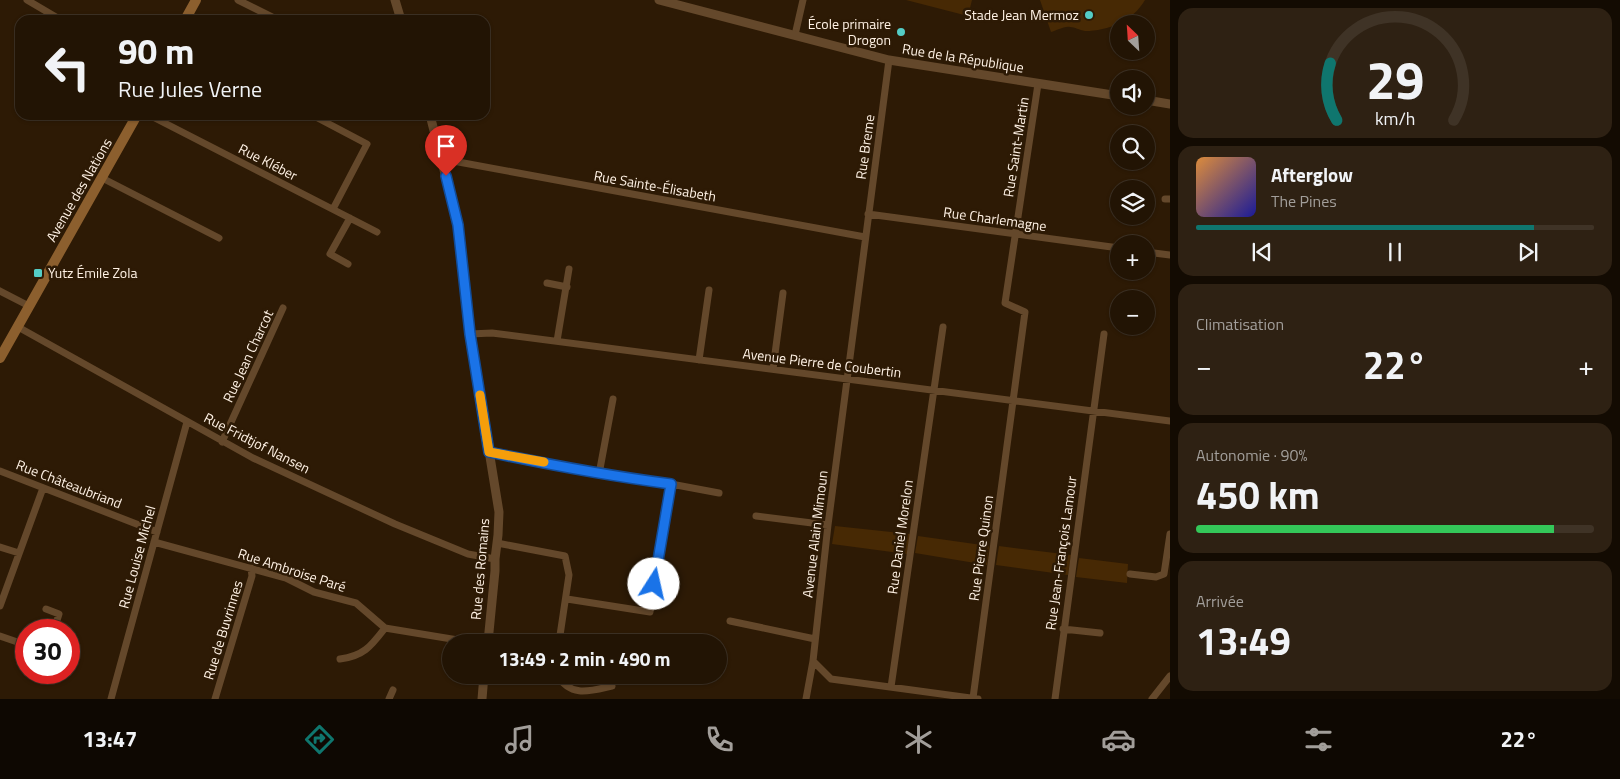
<!DOCTYPE html>
<html lang="fr">
<meta charset="utf-8">
<style>
body{margin:0;font-family:"Titillium Web",sans-serif;background:#2e2113;color:#f1f3f6;height:100vh;display:flex;flex-direction:column;font-size:19px;white-space:nowrap}
*{box-sizing:border-box;margin:0}
p{font-size:16px;color:#a29e9a}
.icon{flex:none;width:28px;height:28px;fill:none;stroke:currentColor;stroke-width:2;stroke-linecap:round;stroke-linejoin:round}
.map{position:relative;flex:1;overflow:hidden}
.sheet{display:flex;flex-direction:column;gap:8px;padding:8px;background:#130b02;width:450px}
.sheet>*{flex:none}
.guide{position:absolute;left:15px;top:15px;width:475px;height:105px;border-radius:15px;box-shadow:0 1px 4px #0004,0 0 0 1px #3f3326;background:#221404;color:#f1f3f6;overflow:hidden}
.needle{width:32px;rotate:335deg}
.controls{position:absolute;left:1110px;top:15px;display:grid;gap:10px}
.controls a{display:grid;place-items:center;width:45px;height:45px;border-radius:50%;background:#221404;box-shadow:0 1px 4px #0004,0 0 0 1px #3f3326;font-size:25px}
.speed{position:absolute;left:15px;top:619px;display:flex;gap:10px;font-size:25px;font-weight:700;text-align:center}
.speed>*{display:grid;place-content:center;width:65px;height:65px;border-radius:50%;background:#221404;box-shadow:0 1px 4px #0004,0 0 0 1px #3f3326;line-height:1}
.speed .limit{border:8px solid #d22;background:#fff;color:#111}
.pin{position:absolute;display:grid;place-items:center;width:42px;height:42px;color:#fff;margin:-51px -21px;border-radius:50% 50% 50% 0;rotate:-45deg;box-shadow:0 0 5px #0007}
.pin .icon{rotate:45deg}
.me{position:absolute;width:55px;margin:-28px;rotate:10deg;stroke-linejoin:round;filter:drop-shadow(0 0 4px #0008)}
.turn{display:flex;align-items:center;gap:18px;height:105px;padding:0 20px;font-size:22px}
.turn .icon{width:65px;height:65px;stroke-width:2.5}
.turn b{display:block;font-size:35px;line-height:42px}
.big{font-size:38px;font-weight:700;line-height:1.1}
.sheet .card{flex:1;display:flex;flex-direction:column;justify-content:center;gap:8px;min-width:0;padding:0 18px;border-radius:15px;background:#2e2113}
.sheet .dial{align-items:center;gap:0}
.dial svg{height:130px;overflow:visible;fill:none;stroke:#3f3326;stroke-width:7;stroke-linecap:round;text-anchor:middle}
.dial text{fill:#f1f3f6;stroke:none}
.song{display:flex;align-items:center;gap:15px}
.cover{width:60px;height:60px;border-radius:8px;background:linear-gradient(135deg,hsl(30 70% 55%),hsl(240 70% 35%))}
.played{height:5px;border-radius:2px;background:linear-gradient(90deg,#0f766e 85%,#3f3326 85%)}
.keys{display:flex;justify-content:space-around;direction:ltr}
.heat{display:flex;justify-content:space-between;align-items:center;font-size:28px;direction:ltr}
.charge{height:8px;border-radius:4px;background:linear-gradient(90deg,#34c759 90%,#3f3326 0)}
.trip{position:absolute;left:442px;top:634px;width:285px;height:50px;border-radius:25px;background:#221404;box-shadow:0 1px 4px #0004,0 0 0 1px #3f3326;font-weight:700;line-height:50px;text-align:center}
.tab-bar{display:flex;height:80px;justify-content:space-around;align-items:center;background:#0e0802;color:#a29e9a}
.tab-bar .icon{width:35px;height:35px}
.tab-bar .on{color:#0f766e}
.tab-bar b{font-size:22px;color:#f1f3f6}
main{display:flex;flex:1;min-height:0}
.map>svg:first-child{display:block}
.green{fill:#472904}
.lines{fill:none;stroke-linecap:round;stroke-linejoin:round}
.minor{stroke:#64482b;stroke-width:7}
.tertiary{stroke:#64482b;stroke-width:9}
.secondary{stroke:#8c5f2e;stroke-width:10}
.route-casing{stroke:#114b97;stroke-width:12}
.route{stroke:#1a73e8;stroke-width:9}
.slow{stroke:#f59e0b;stroke-width:9}
.poi-dot{fill:#54cdc6;stroke:#2d1a05;stroke-width:2}
.labels{text-anchor:middle;stroke-width:5;stroke-linejoin:round;paint-order:stroke}
.poi-label{font-size:14px;fill:#fff2e5;stroke:#2d1a05;text-anchor:end}
.street-label{font-size:14px;fill:#fff2e5;stroke:#2d1a05}
</style>
<main>
<div class="map">
<svg width="1170" height="699" viewBox="0 0 1170 699">
<rect width="100%" height="100%" fill="#2d1a05"/>
<path class="green" d="M906 0H972L968 16Z
M1040 0H1145C1133 21 1108 31 1085 31 1079 30 1075 27 1070 27 1064 26 1056 31 1051 32Z
M835 526 910 534 907 554 832 544Z
M918 536 989 546 987 565 915 553Z
M999 546 1071 555 1068 575 996 565Z
M1079 558 1128 564 1127 583 1076 577Z"/>
<g class="lines">
<path class="minor" d="M27 0 61 20
M238 0 278 20
M795 35 803 0
M889 60 828 525 813 661 831 679 978 699
M149 115 377 232
M312 115 367 144 333 209
M442 159 865 237
M102 178 219 238
M1165 199H1170
M868 214 1119 248
M1146 252 1170 255
M348 264 330 254 350 218
M547 283 567 287
M0 291 29 306
M18 327 253 458 395 524 468 554 495 559
M470 334 492 333 1170 421
M557 341 569 269
M699 360 709 290
M773 369 783 293
M222 442 283 308
M489 451 573 467 599 474 671 484 719 493
M0 471 157 532
M599 474 613 399
M756 516 828 525
M154 542 286 578 314 592 356 603 385 628 470 642
M497 543 565 556 569 575 559 642
M0 547 19 553
M1130 574 1156 577 1164 574 1170 534
M567 599 650 612 671 484
M0 606 43 488
M46 609 59 614 54 630
M730 621 815 639
M1063 629 1100 633
M0 636 26 645
M340 659C364 656 371 646 385 628
M557 675C571 698 590 691 612 686
M891 687 943 327
M973 698 1025 312 1005 303 1038 84
M111 699 187 422
M215 699 252 576 251 568
M389 699 393 690
M806 699 813 661
M1055 699 1104 334
M1152 699 1170 676"/>
<path class="tertiary" d="M395 0 401 20
M659 0 889 60 1119 96
M1146 100 1170 104
M430 115 458 225 470 334 499 512 498 535 495 559V571L488 642
M482 699 484 675"/>
<path class="secondary" d="M185 20 196 0
M0 358 137 115"/>
</g>
<g class="lines">
<g class="route-casing">
<path id="route" d="M446 176 458 225 470 334 489 452C550 465 610 476 671 484L654 584"/>
</g>
<use href="#route" class="route"/>
<path class="slow" d="M480 395 489 452 544 462"/>
</g>
<g class="poi-dot">
<circle cx="1089" cy="15" r="5"/>
<circle cx="901" cy="32" r="5"/>
<rect x="33" y="268" width="10" height="10" rx="2.5"/>
</g>
<g class="labels">
<g class="poi-label">
<text x="1079" y="20">Stade Jean Mermoz</text>
<text x="891" y="29">École primaire<tspan x="891" dy="16">Drogon</tspan></text>
<text x="48" y="278" text-anchor="start">Yutz Émile Zola</text>
</g>
<g class="street-label">
<text transform="translate(963 58) rotate(9)" y="5">Rue de la République</text>
<text transform="translate(865 147) rotate(-82)" y="5">Rue Breme</text>
<text transform="translate(1016 147) rotate(-81)" y="5">Rue Saint-Martin</text>
<text transform="translate(268 162) rotate(27)" y="5">Rue Kléber</text>
<text transform="translate(655 186) rotate(10)" y="5">Rue Sainte-Élisabeth</text>
<text transform="translate(79 190) rotate(-60)" y="5">Avenue des Nations</text>
<text transform="translate(995 219) rotate(8)" y="5">Rue Charlemagne</text>
<text transform="translate(248 356) rotate(-65)" y="5">Rue Jean Charcot</text>
<text transform="translate(822 363) rotate(7)" y="5">Avenue Pierre de Coubertin</text>
<text transform="translate(257 443) rotate(27)" y="5">Rue Fridtjof Nansen</text>
<text transform="translate(69 484) rotate(21)" y="5">Rue Châteaubriand</text>
<text transform="translate(815 534) rotate(-83)" y="5">Avenue Alain Mimoun</text>
<text transform="translate(900 537) rotate(-82)" y="5">Rue Daniel Morelon</text>
<text transform="translate(981 548) rotate(-82)" y="5">Rue Pierre Quinon</text>
<text transform="translate(1061 553) rotate(-82)" y="5">Rue Jean-François Lamour</text>
<text transform="translate(137 557) rotate(-75)" y="5">Rue Louise Michel</text>
<text transform="translate(480 569) rotate(-85)" y="5">Rue des Romains</text>
<text transform="translate(292 570) rotate(18)" y="5">Rue Ambroise Paré</text>
<text transform="translate(223 630) rotate(-73)" y="5">Rue de Buvrinnes</text>
</g>
</g>
</svg>
<div class="controls">
<a><svg class="needle" viewBox="-14 -14 28 28"><path d="M0-13l5 13h-10z" fill="#e53935"/><path d="M0 13l5-13h-10z" fill="#a29e9a"/></svg></a>
<a><svg class="icon" aria-label="sound" viewBox="0 0 24 24"><path d="M4 9h4l5-4v14l-5-4H4zM17 9q2 3 0 6"/></svg></a>
<a><svg class="icon" aria-label="search" viewBox="0 0 24 24"><circle cx="10" cy="10" r="6"/><path d="M15 15l6 6"/></svg></a>
<a><svg class="icon" aria-label="layers" viewBox="0 0 24 24"><path d="M12 4l9 5-9 5-9-5zM3 14l9 5 9-5"/></svg></a>
<a>+</a>
<a>−</a>
</div>
<div class="speed"><div class="limit">30</div></div>
<div class="pin" style="left:446px;top:176px;background:#d93025"><svg class="icon" aria-label="arrive" viewBox="0 0 24 24"><path d="M6 21V4h12l-3 4 3 4H6"/></svg></div>
<svg class="me" style="left:654px;top:584px" viewBox="-20 -20 40 40"><circle r="19" fill="#fff"/><path d="M0-13L10 11 0 6-10 11z" fill="#1a73e8"/></svg>
<div class="trip">13:49 · 2 min · 490 m</div>
<div class="guide">
<div class="turn"><svg class="icon" aria-label="left" viewBox="0 0 24 24"><path d="M17 20v-9H6M10 6l-5 5 5 5"/></svg><div><b>90 m</b>Rue Jules Verne</div></div>
</div>
</div>
<section class="sheet">
<div class="card dial"><svg viewBox="0 0 100 80">
<path d="M14 69A42 42 0 1 1 86 69"/>
<path d="M14 69A42 42 0 0 1 10 34" stroke="#0f766e"/>
<text x="50" y="56" font-size="32" font-weight="700">29</text>
<text x="50" y="72" font-size="11">km/h</text>
</svg></div>
<div class="card">
<div class="song"><i class="cover"></i><div><b>Afterglow</b><p>The Pines</p></div></div>
<div class="played"></div>
<div class="keys"><svg class="icon" aria-label="previous" viewBox="0 0 24 24"><path d="M18 5L8 12l10 7zM5 5v14"/></svg><svg class="icon" aria-label="pause" viewBox="0 0 24 24"><path d="M8 5v14M16 5v14"/></svg><svg class="icon" aria-label="next" viewBox="0 0 24 24"><path d="M6 5l10 7-10 7zM19 5v14"/></svg></div>
</div>
<div class="card"><p>Climatisation</p>
<div class="heat"><a>−</a><b class="big">22°</b><a>+</a></div>
</div>
<div class="card"><p>Autonomie · 90%</p><b class="big">450 km</b><div class="charge"></div></div>
<div class="card"><p>Arrivée</p><b class="big">13:49</b></div>
</section>
</main>
<nav class="tab-bar">
<b>13:47</b>
<svg class="icon on" aria-label="directions" viewBox="0 0 24 24"><path d="M12 3l9 9-9 9-9-9zM9 14v-3h6M13 9l2 2-2 2"/></svg>
<svg class="icon" aria-label="music" viewBox="0 0 24 24"><path d="M9 18V5l10-2v13"/><circle cx="6" cy="18" r="3"/><circle cx="16" cy="16" r="3"/></svg>
<svg class="icon" aria-label="phone" viewBox="0 0 24 24"><path d="M5 4h4l2 5-3 2q2 4 5 5l2-3 5 2v4C11 20 4 13 5 4z"/></svg>
<svg class="icon" aria-label="climate" viewBox="0 0 24 24"><path d="M12 3v18M4 7l16 10M4 17L20 7"/></svg>
<svg class="icon" aria-label="car" viewBox="0 0 24 24"><path d="M5 17H2v-5l4-1 3-4h7l3 4 3 1v5h-3M9 17h6M6 11h13"/><circle cx="7" cy="17" r="2"/><circle cx="17" cy="17" r="2"/></svg>
<svg class="icon" aria-label="filters" viewBox="0 0 24 24"><path d="M4 7h16M4 17h16"/><circle cx="9" cy="7" r="2"/><circle cx="15" cy="17" r="2"/></svg>
<b>22°</b>
</nav>
